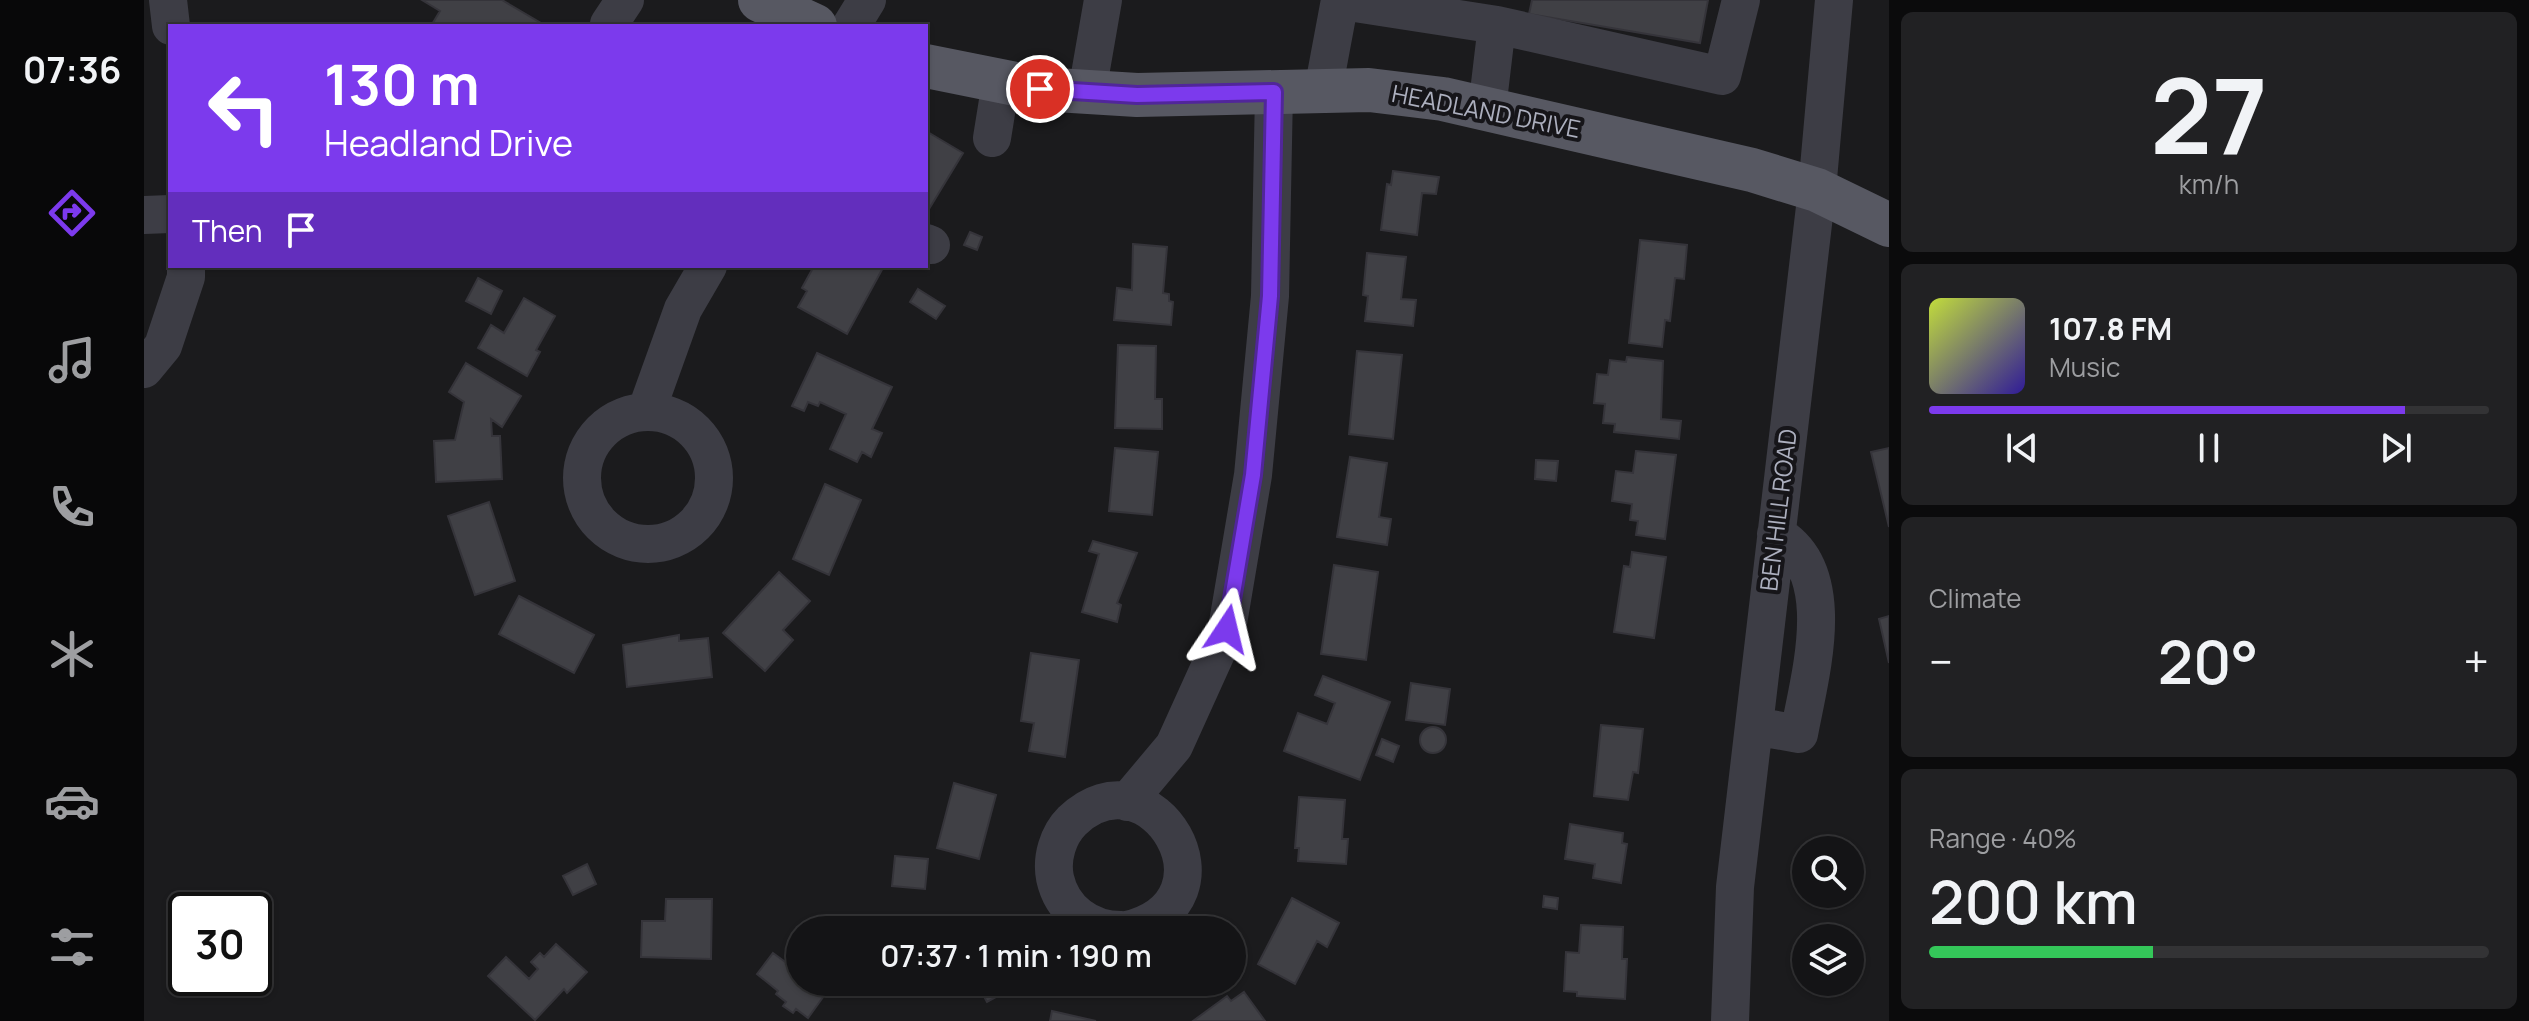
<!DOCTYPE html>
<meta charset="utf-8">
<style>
body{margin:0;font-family:Manrope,sans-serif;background:#212123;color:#f1f3f6;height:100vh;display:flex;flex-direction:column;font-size:30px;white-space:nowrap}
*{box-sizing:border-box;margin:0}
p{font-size:26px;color:#9d9ea1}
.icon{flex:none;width:44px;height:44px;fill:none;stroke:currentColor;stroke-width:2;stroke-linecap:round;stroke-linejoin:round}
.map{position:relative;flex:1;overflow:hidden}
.sheet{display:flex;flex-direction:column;gap:12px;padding:12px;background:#0b0b0c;width:640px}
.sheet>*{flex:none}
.banner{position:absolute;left:24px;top:24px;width:760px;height:244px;border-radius:0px;box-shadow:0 2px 6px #0004,0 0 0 2px #333335;background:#7c3aed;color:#fff;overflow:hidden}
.buttons{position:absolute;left:1648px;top:836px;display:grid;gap:16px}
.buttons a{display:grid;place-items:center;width:72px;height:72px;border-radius:50%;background:#141416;box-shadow:0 2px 6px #0004,0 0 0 2px #333335;font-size:40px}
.speed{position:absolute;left:24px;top:892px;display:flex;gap:16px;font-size:40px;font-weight:700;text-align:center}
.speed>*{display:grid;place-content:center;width:104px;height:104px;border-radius:50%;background:#141416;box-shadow:0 2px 6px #0004,0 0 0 2px #333335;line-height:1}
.speed .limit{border:4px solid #111;border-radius:12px;background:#fff;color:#111}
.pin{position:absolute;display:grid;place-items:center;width:68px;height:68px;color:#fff;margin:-34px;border:4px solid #fff;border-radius:50%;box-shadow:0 2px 8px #0007}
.me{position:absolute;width:88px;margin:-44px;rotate:10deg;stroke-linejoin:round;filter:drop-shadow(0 0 6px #0008)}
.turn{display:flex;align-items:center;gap:28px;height:168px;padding:0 24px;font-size:36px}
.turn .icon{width:104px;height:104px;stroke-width:2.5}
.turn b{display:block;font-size:56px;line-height:68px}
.then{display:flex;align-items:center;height:76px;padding:0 24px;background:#0003;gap:16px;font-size:30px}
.big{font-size:60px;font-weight:600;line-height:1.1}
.sheet .widget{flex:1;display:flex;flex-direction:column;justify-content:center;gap:12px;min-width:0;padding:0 28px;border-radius:12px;background:#212123}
.sheet .dial{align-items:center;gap:0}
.dial b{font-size:104px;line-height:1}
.song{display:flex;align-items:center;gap:24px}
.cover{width:96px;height:96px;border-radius:12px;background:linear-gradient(135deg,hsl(70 70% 55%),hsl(250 70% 35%))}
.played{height:8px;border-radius:4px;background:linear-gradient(90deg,#7c3aed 85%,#333335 85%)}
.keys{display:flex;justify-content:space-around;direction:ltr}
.heat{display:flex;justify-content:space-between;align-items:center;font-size:44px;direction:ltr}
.charge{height:12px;border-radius:6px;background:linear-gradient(90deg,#34c759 40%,#333335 0)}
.trip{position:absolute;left:642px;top:916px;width:460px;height:80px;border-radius:40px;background:#141416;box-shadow:0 2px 6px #0004,0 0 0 2px #333335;font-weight:600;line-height:80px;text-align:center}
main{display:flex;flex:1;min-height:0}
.tab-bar{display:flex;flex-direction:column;width:144px;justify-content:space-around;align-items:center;background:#080809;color:#9d9ea1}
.tab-bar .icon{width:56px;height:56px}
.tab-bar .active{color:#7c3aed}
.tab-bar b{font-size:36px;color:#f1f3f6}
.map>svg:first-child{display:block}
.building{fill:#404045;stroke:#35343a;stroke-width:2}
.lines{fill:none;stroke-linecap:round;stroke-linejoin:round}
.minor{stroke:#3d3d45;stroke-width:38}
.major{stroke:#575862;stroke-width:44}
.route-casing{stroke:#51269a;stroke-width:20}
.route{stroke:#7c3aed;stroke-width:14}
.labels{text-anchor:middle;stroke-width:8;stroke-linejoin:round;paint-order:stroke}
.street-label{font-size:24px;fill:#acafbe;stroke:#161519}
</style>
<main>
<nav class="tab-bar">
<b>07:36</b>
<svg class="icon active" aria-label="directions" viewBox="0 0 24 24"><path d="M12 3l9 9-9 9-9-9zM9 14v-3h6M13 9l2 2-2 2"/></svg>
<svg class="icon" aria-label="music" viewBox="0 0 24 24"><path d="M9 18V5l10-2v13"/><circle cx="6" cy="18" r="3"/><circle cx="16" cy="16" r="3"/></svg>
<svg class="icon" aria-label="phone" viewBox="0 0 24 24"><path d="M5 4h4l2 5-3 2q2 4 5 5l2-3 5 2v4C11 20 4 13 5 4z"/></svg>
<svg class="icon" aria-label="climate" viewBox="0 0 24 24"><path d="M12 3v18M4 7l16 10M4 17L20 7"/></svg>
<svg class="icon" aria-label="car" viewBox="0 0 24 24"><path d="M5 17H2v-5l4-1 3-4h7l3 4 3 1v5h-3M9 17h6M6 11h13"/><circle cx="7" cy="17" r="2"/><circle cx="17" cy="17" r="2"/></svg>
<svg class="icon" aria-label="filters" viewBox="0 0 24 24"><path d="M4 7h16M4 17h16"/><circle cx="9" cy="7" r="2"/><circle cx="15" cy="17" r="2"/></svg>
</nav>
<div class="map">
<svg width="1745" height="1021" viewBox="0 0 1745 1021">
<rect width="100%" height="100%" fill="#1b1b1d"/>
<path class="building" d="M278 0H358L402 26H287L296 11Z
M1388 0H1564L1556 43 1385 14Z
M782 131 819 153 782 214Z
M1249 171 1295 177 1292 194 1278 193 1273 235 1237 230 1243 184 1247 185Z
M826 232 838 237 833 250 820 245Z
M1496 240 1543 245 1540 279 1531 278 1526 321 1521 320 1518 347 1485 343Z
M989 244 1023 247 1019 293 1025 294V301L1029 302 1027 325 970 320 973 288 988 290Z
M1223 253 1262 257 1257 299 1272 300 1269 326 1221 321 1224 296 1219 295Z
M670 266H740L703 334 654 307 663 291 658 288Z
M334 278 358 291 347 314 322 301Z
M774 289 801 306 792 319 766 302Z
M380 298 411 316 392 350 396 352 383 376 334 348 347 325 360 333Z
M974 345 1012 346 1011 399H1018V429L971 428Z
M1213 351 1258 355 1249 439 1205 434Z
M673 353 748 387 728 429 738 433 727 457 718 452 713 462 686 449 702 414 676 402 674 406 664 402 660 411 648 406Z
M1483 357 1519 361 1517 419 1537 421 1535 439 1470 432 1471 424 1459 423 1461 404 1450 403 1453 374 1464 375 1466 360 1482 362Z
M322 363 377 396 358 427 347 419 348 436H356L358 479 292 482 290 441 311 440 320 402 305 392Z
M971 448 1014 452 1008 515 965 511Z
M1745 448V527L1727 452Z
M1492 451 1532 455 1521 539 1492 535 1494 521 1486 520 1488 504 1468 501 1472 471 1489 473Z
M1206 457 1243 463 1235 517 1247 519 1243 545 1193 537Z
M1392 460 1414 461 1412 481 1391 479Z
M681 484 717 500 685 575 649 559Z
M345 502 371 581 331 595 304 516Z
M949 541 993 553 973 603 977 605 973 622 938 612 955 554 945 551Z
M1488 552 1522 557 1510 638 1470 632 1480 566 1486 567Z
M1190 565 1234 572 1222 660 1177 654Z
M635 572 666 601 639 630 649 640 621 671 579 633Z
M375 596 450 635 430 673 355 634Z
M1745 616V663L1735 619Z
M535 635V641L564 638 568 677 483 687 479 645Z
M887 653 935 660 921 757 885 751 890 723 877 721Z
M1179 676 1246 702 1216 780 1140 751 1154 713 1183 724 1191 703 1171 695Z
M1267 683 1306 689 1301 725 1262 720Z
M1457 725 1499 729 1494 773 1489 772 1484 800 1450 796Z
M1276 740a13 13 0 1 1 26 0a13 13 0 1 1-26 0Z
M1238 739 1255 746 1249 762 1232 755Z
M810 783 852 795 835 859 793 848Z
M1155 797 1201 800 1198 839H1204L1202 864 1154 861 1155 848H1151Z
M1426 824 1479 833 1478 843 1483 844 1477 883 1449 878 1451 864 1421 859Z
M751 856 784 859 781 889 748 886Z
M443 864 452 884 429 895 419 876Z
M1400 896 1414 898 1413 909 1399 907Z
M1148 898 1195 923 1183 947 1173 941 1151 984 1114 964Z
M522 899H568L567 959 497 957 498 921H521Z
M1437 925 1479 927 1478 959H1483L1481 999 1433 996V992L1420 991 1422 952 1435 953Z
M412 944 443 972 423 993 420 989 391 1020 344 976 362 957 385 979 394 969 387 962 396 953 400 957Z
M629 953 651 969 656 962V982H668L682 993 664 1018 652 1009 649 1013 639 1006 642 1002 632 994 634 991 613 974Z
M832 982H878V983L843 1002Z
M1100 992 1121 1021H1049L1083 996 1087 1001Z
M908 1011 952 1021H906Z"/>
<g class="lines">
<path class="minor" d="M24 0 27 26
M1198 1 1353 25 1578 76 1597 0
M465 24 481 0
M707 26 723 0
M1179 91 1196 0
M943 92 959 0
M1343 109 1353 25
M848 138 857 82
M0 215 26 214
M782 243 787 245
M0 369 19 346 42 277V266
M502 412 539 309 564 266
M438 478a66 66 0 1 1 132 0a66 66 0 1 1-132 0Z
M1610 726 1655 734C1666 674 1697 571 1632 534
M983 802 1030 746 1083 629 1109 475 1126 296 1130 92
M977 930C945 930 918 910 911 878 907 858 914 835 928 821 1007 745 1101 901 983 930
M1586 1021 1591 887 1673 190 1690 0"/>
<path class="major" d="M616 0 671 26
M782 66 896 89 993 95 1225 90 1299 99 1608 170 1673 190 1745 225"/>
</g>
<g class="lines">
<g class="route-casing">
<path id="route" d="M896 89 993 95 1130 92 1126 296 1109 475 1083 629"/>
</g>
<use href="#route" class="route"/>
</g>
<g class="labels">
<g class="street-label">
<text transform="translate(1342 112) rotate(11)" y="8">HEADLAND DRIVE</text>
<text transform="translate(1635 510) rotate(-83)" y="8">BEN HILL ROAD</text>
</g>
</g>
</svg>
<div class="buttons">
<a><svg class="icon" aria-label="search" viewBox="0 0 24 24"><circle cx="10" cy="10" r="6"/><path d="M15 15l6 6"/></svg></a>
<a><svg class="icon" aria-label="layers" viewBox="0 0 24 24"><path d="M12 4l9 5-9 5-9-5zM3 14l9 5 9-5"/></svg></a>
</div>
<div class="speed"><div class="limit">30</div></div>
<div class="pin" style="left:896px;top:89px;background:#d93025"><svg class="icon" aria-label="arrive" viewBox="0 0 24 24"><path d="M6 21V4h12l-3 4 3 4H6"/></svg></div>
<svg class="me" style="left:1083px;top:629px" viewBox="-20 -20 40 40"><path d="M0-17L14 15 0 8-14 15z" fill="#7c3aed" stroke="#fff" stroke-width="4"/></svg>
<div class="trip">07:37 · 1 min · 190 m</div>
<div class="banner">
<div class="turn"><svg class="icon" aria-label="left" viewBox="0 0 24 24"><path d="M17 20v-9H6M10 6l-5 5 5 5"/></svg><div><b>130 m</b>Headland Drive</div></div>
<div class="then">Then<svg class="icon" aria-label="arrive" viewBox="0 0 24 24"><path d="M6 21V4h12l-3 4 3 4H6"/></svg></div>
</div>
</div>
<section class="sheet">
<div class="widget dial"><b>27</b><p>km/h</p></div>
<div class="widget">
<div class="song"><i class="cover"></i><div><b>107.8 FM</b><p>Music</p></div></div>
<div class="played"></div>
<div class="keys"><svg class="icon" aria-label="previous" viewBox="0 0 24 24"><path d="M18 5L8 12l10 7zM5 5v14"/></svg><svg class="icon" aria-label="pause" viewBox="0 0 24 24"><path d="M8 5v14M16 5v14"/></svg><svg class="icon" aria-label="next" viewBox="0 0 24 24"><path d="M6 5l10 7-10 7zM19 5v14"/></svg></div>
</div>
<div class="widget"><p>Climate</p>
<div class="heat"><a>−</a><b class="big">20°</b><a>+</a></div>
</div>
<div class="widget"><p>Range · 40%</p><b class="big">200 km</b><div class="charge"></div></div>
</section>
</main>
